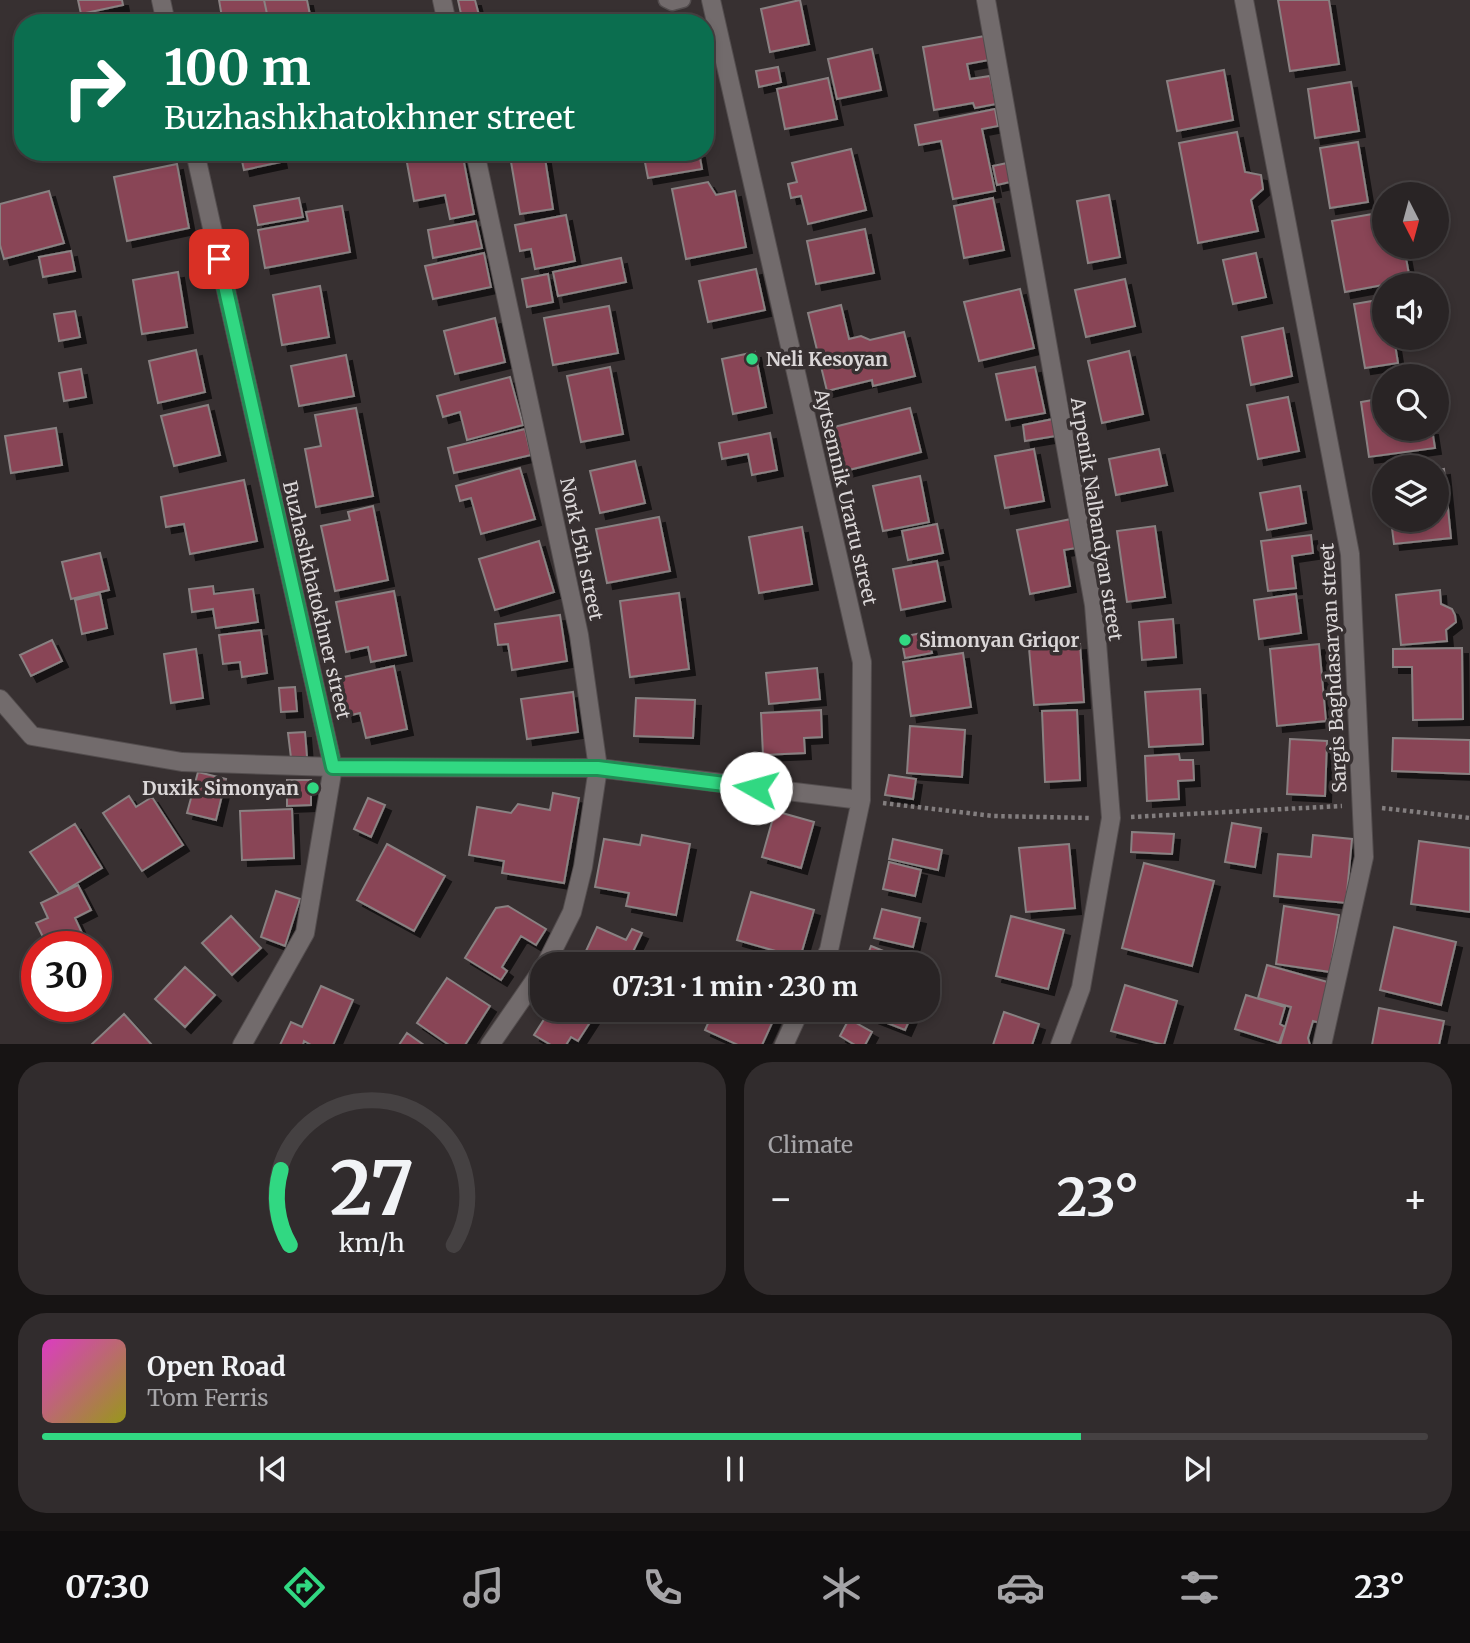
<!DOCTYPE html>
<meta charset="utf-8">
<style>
body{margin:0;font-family:Merriweather,serif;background:#312c2d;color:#f1f3f6;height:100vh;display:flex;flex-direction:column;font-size:26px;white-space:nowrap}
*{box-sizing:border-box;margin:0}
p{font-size:23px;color:#a5a4a7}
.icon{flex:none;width:38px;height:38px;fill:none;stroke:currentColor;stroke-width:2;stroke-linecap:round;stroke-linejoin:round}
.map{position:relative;height:1044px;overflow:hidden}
.drawer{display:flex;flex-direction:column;gap:18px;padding:18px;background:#171414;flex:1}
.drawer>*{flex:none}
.guide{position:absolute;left:14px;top:14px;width:700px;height:147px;border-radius:28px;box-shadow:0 4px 10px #0003,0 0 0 2px #454142;background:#0b6e4f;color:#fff;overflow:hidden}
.needle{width:46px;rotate:174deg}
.tools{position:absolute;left:1372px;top:182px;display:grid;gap:14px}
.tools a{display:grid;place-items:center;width:77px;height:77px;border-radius:50%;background:#292425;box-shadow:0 4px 10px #0003,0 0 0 2px #454142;font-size:35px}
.speed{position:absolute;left:21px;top:931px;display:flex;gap:14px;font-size:35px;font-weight:700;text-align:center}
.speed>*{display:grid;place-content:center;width:91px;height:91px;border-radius:50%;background:#292425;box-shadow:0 4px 10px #0003,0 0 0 2px #454142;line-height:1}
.speed .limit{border:10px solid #d22;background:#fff;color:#111}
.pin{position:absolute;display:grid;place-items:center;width:60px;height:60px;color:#fff;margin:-30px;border-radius:14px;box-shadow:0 4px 10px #0006}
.me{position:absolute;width:77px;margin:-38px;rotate:277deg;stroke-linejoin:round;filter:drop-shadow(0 0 5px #0008)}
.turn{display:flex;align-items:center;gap:24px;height:147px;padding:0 35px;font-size:32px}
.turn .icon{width:91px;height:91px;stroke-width:2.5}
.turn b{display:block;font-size:49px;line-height:60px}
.big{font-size:52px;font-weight:700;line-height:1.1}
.drawer .widget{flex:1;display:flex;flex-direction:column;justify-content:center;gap:10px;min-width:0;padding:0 24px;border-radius:28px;background:#312c2d}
.drawer .dial{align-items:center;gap:0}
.dial svg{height:182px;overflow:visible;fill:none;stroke:#454142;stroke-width:7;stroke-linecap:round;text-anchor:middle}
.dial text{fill:#f1f3f6;stroke:none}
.song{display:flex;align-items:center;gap:21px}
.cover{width:84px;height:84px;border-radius:10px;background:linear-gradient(135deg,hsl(310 70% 55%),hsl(60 70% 35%))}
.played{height:7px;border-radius:4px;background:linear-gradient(90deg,#31d882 75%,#454142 75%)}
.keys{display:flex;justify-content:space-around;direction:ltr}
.heat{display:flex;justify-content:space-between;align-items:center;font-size:38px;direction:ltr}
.drawer .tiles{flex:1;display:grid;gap:18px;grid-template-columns:1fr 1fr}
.widget:last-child{grid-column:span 2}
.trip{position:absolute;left:530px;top:952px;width:410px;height:70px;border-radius:28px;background:#292425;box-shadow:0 4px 10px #0003,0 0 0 2px #454142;font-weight:700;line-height:70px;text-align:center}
.tabs{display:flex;height:112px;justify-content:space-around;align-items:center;background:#100e0f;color:#a5a4a7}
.tabs .icon{width:49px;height:49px}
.tabs .on{color:#31d882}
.tabs b{font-size:32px;color:#f1f3f6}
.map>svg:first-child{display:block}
.building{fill:#894556;stroke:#898182;stroke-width:2;filter:url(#shadow)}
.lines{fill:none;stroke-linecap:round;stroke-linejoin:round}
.lane-casing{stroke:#534d4e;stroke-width:17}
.street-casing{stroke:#534d4e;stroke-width:20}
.path{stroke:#837e7f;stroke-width:4.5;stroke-dasharray:3.5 3.5;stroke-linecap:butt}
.lane{stroke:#726b6c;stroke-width:14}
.street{stroke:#726b6c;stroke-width:18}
.route-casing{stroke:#208c54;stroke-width:18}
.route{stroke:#31d882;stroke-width:12}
.poi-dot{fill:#31d882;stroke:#373031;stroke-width:2.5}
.labels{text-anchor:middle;stroke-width:7;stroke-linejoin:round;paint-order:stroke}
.poi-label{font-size:19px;font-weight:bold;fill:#dbd7d8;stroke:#373031;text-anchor:start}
.street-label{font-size:19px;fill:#dbd7d8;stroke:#373031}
</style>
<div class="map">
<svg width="1470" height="1045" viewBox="0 0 1470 1045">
<defs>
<filter id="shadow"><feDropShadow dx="6" dy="6" stdDeviation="0" flood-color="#0009"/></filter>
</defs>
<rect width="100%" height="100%" fill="#373031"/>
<path class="building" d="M78 0H122L123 5 81 14Z
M219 0H264L269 23H223Z
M264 0H307L310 15 269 23Z
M458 0H475L481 23H463Z
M800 0 809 44 770 52 761 9Z
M1278 0H1329L1339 64 1290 71Z
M985 36 989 60 967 64 970 79 990 76 996 104 975 108 973 103 934 110 923 47Z
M872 49 881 90 837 99 828 59Z
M778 67 781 82 759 87 756 71Z
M1224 70 1233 120 1177 131 1167 81Z
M828 78 837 119 785 129 777 89Z
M1351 82 1359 131 1315 138 1308 89Z
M995 109 998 126 982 129 995 191 953 199 941 141 919 145 915 125Z
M1237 132 1245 172 1261 175 1263 189 1251 200 1258 231 1198 243 1179 143Z
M1358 142 1368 202 1330 208 1320 148Z
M851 149 866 210 808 224 801 196 791 198 788 184 797 182 792 163Z
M240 152H279L281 162 244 170Z
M405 152H462L474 214 450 219 445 195 414 201Z
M544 152 553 209 520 214 510 156Z
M643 152H699L702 169 648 178Z
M1007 163 1010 182 997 185 993 166Z
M177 164 189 228 127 241 114 177Z
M708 182 716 195 735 191 746 247 686 259 672 189Z
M49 191 64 243 4 259 0 245V204Z
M1109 195 1120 257 1088 263 1077 201Z
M299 198 303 217 258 225 254 206Z
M993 198 1004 250 964 258 954 206Z
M342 206 350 252 265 268 258 230 308 221 306 212Z
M1384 212V247H1404L1410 280 1345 292 1332 221Z
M566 215 575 261 535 269 531 249 520 251 515 225Z
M476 221 482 248 433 258 428 230Z
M865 229 874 273 816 284 807 241Z
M71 251 75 271 43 277 39 257Z
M484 253 491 287 433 299 425 266Z
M1256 253 1266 297 1233 304 1223 260Z
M621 258 626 282 558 296 553 272Z
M756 269 765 310 708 322 699 281Z
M178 272 187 327 142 334 133 280Z
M548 274 553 302 527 307 522 279Z
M1125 279 1135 326 1086 337 1075 290Z
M320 286 329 337 282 345 273 295Z
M1020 289 1034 348 979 361 964 302Z
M1384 299V338H1394L1398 363 1365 368 1354 304Z
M841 305 849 339 861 336 870 340 904 332 915 376 873 386 872 380 827 391 808 313Z
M609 306 618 353 553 365 544 318Z
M75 311 80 337 59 341 54 314Z
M495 318 505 362 455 374 444 331Z
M1283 328 1292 376 1251 385 1242 337Z
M196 350 205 392 158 403 149 361Z
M1129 351 1143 414 1102 423 1088 361Z
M755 352 766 407 733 414 722 359Z
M346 355 354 396 299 406 291 366Z
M610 367 623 434 581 442 567 376Z
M1035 367 1045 413 1006 420 996 374Z
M81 369 86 397 64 401 59 373Z
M510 377 523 425 467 440 460 412 443 417 437 396Z
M1288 397 1299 451 1258 459 1247 405Z
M1384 398V429H1432L1435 448 1369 457 1361 402Z
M208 405 220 455 174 466 161 416Z
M356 408 373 496 316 507 305 449 321 446 315 415Z
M910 408 921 452 845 471 834 427Z
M1053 419 1056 436 1025 441 1023 425Z
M56 428 62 465 11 473 5 436Z
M525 429 531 455 454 473 448 448Z
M770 433 777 470 752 475 748 454 722 459 719 443Z
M1034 449 1044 501 1005 508 995 456Z
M1159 449 1167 485 1116 495 1109 459Z
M635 461 645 503 600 513 590 471Z
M520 468 535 519 481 534 471 498 460 501 456 486Z
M1444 469 1451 538 1394 544 1391 520H1437V470Z
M920 476 929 522 883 531 873 486Z
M244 480 257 541 190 554 184 524 166 527 161 497Z
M1300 486 1306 523 1267 530 1260 493Z
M373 506 388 580 335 591 321 526 350 520 348 512Z
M659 517 670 571 607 583 596 529Z
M1071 519 1076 548 1064 550 1070 586 1030 594 1017 530Z
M937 524 943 553 908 560 902 531Z
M1155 526 1165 597 1127 602 1117 531Z
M802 527 812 584 759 593 749 537Z
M1311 535 1313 553 1292 556 1296 588 1268 591 1261 541Z
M539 541 554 592 495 610 479 559Z
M100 553 109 590 71 599 62 562Z
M937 561 945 601 901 610 893 569Z
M213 586 214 594 253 589 258 622 216 628 213 609 192 612 189 589Z
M1440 590 1441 604 1452 609 1455 615 1456 622 1446 630 1447 641 1401 645 1396 595Z
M394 591 406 655 371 662 368 647 346 652 336 602Z
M679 593 689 669 630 677 620 601Z
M100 594 107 628 82 634 75 600Z
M1296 594 1301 633 1259 639 1254 600Z
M560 615 567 661 512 670 508 644 498 645 495 624Z
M1173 619 1176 657 1142 660 1139 622Z
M261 630 267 673 242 677 240 662 223 664 219 635Z
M927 632 932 653 905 658 901 637Z
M52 640 62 661 31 676 20 655Z
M1080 644 1084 702 1034 705 1029 648Z
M1319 644 1326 721 1277 726 1270 649Z
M1462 648 1463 719 1413 720 1412 667H1393V649Z
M196 649 203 698 171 703 164 654Z
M963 653 971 707 911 716 903 662Z
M394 666 407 729 366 738 360 713 347 716 339 678Z
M817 668 820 699 769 704 766 673Z
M295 687 297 711 281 712 279 688Z
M1200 689 1203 744 1149 747 1145 692Z
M573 692 578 732 527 739 521 699Z
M636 698 695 700 693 738 634 736Z
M821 710 822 737 804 738 805 753 763 755 761 713Z
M1077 710 1080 780 1045 782 1042 711Z
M910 726 965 730 962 777 907 773Z
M305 732 307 757 291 758 288 733Z
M1393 738 1470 740V774L1392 771Z
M1290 739 1327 741 1325 796 1287 794Z
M1179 754 1180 760H1193L1194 780 1178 781 1179 799 1147 801 1145 756Z
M198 772 226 779 216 820 187 813Z
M889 775 916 779 913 799 885 795Z
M287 780H311V805L287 806Z
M553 793 579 798 564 883 502 873 504 861 469 855 477 807 511 813 518 804 550 810Z
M129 796 136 807 152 797 183 845 142 871 103 813Z
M368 798 385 805 371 837 354 829Z
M292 809 294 858 242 860 240 811Z
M775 811 814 822 801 868 762 857Z
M1232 823 1261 828 1255 867 1225 862Z
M75 824 102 868 59 894 30 852Z
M1132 832 1174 834 1172 854 1131 852Z
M642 835 690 844 676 915 626 906 629 893 595 887 604 839 640 845Z
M1313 835 1352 839 1346 903 1274 896 1278 854 1311 857Z
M893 839 942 850 938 870 889 859Z
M1419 841 1470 848V912L1411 904Z
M387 844 445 876 414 931 357 900Z
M1069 844 1075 908 1026 912 1019 848Z
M889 862 921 870 915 896 883 889Z
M1144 863 1214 881 1192 966 1122 948Z
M78 885 91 910 75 918 82 933 54 947H48L36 923 48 918 41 903Z
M276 891 300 899 285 946 261 937Z
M751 892 814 910 800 958 737 940Z
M508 906 546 929 536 945 521 936 502 967 507 971 501 980 465 958 496 908Z
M1284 906 1339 915 1330 972 1276 964Z
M882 909 920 918 913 947 874 938Z
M231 916 261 948 232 975 202 943Z
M1011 916 1064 930 1048 989 996 976Z
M597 927 626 940 632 929 642 933 627 964H580Z
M1394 927 1456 942 1441 1005 1380 990Z
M871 946 916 964H864Z
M1267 965 1331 983 1320 1023 1313 1021 1308 1038 1310 1045H1280L1291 1007 1258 998Z
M185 967 215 995 185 1027 155 999Z
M447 978 490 1006 465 1045H449L417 1023Z
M1125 985 1177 1001 1164 1045 1111 1031Z
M321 986 353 1000 333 1045H311L304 1041 303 1045H280L291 1022 302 1027Z
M1246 995 1285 1007 1280 1024 1285 1027 1279 1043 1235 1029Z
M1379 1008 1444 1021 1439 1045H1372Z
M550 1010H598L578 1041 571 1037 566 1045H551L534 1035Z
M714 1010H778L762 1045H738L705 1030Z
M854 1010H914L905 1030Z
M1004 1012 1039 1024 1032 1045H993Z
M124 1014 152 1045H91Z
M849 1019 872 1032 865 1045H855L840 1036Z
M407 1033 424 1045H399Z"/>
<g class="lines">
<g class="lane-casing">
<path id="lane" d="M666 0 672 3 683 0"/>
</g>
<g class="street-casing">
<path id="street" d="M161 0 166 23
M442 0 447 23
M711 0 862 662 861 800 829 950 822 964
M986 0 1094 605 1111 818 1081 988 1060 1045
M1244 0 1350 554 1364 857 1322 1045
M195 152 333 767 305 933 242 1045
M475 152 579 635 598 768 583 867 572 912 546 964
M0 699 32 736 182 762 333 767 598 768 861 800
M490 1045 542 970
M784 1045 800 1010"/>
</g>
<path class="path" d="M883 803 993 816 1091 818
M1382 808 1470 818
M1131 817 1342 806"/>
<use href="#lane" class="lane"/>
<use href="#street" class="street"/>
</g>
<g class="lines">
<g class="route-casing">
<path id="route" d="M219 259 333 767 598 768 756 788"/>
</g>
<use href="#route" class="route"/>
</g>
<g class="poi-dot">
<circle cx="752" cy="359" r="7"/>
<circle cx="905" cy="640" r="7"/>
<circle cx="313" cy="788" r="7"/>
</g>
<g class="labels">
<g class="poi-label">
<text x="766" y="366">Neli Kesoyan</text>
<text x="919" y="647">Simonyan Griqor</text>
<text x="299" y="795" text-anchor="end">Duxik Simonyan</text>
</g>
<g class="street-label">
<text transform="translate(846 497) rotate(77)" y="7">Aytsemnik Urartu street</text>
<text transform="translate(1097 519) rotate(81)" y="7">Arpenik Nalbandyan street</text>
<text transform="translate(582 549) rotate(78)" y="7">Nork 15th street</text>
<text transform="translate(317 600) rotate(77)" y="7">Buzhashkhatokhner street</text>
<text transform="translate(1333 668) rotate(-93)" y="7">Sargis Baghdasaryan street</text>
</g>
</g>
</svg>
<div class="tools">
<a><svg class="needle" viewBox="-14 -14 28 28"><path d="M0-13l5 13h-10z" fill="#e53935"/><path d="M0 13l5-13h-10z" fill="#a5a4a7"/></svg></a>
<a><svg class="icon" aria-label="sound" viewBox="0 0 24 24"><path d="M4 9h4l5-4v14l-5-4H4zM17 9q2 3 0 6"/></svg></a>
<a><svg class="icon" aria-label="search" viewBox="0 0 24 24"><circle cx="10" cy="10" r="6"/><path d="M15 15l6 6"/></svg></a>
<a><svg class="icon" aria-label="layers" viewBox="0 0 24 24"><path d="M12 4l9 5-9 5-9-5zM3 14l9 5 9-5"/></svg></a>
</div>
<div class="speed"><div class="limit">30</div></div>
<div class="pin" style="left:219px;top:259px;background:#d93025"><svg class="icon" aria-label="arrive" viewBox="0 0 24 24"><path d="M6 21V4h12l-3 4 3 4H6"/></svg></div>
<svg class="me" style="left:756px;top:788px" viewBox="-20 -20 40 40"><circle r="19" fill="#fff"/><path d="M0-13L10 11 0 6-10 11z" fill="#31d882"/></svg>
<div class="trip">07:31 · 1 min · 230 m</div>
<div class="guide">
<div class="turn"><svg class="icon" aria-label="right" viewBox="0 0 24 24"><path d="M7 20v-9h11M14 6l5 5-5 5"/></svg><div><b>100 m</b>Buzhashkhatokhner street</div></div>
</div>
</div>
<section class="drawer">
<div class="tiles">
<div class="widget dial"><svg viewBox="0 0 100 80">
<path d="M14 69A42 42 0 1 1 86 69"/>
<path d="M14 69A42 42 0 0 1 10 36" stroke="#31d882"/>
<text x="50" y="56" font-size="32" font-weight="700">27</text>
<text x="50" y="72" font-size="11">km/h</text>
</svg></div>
<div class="widget"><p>Climate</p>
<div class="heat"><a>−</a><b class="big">23°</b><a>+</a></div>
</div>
<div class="widget">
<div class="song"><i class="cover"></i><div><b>Open Road</b><p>Tom Ferris</p></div></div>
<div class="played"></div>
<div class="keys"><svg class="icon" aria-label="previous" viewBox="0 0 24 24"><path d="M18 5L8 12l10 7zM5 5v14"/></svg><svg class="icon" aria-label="pause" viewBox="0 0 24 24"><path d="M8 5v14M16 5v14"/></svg><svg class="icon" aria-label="next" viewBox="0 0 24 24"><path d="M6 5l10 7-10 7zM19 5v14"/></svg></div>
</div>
</div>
</section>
<nav class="tabs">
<b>07:30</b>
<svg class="icon on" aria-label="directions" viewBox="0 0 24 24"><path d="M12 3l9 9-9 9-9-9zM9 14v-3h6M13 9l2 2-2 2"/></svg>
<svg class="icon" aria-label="music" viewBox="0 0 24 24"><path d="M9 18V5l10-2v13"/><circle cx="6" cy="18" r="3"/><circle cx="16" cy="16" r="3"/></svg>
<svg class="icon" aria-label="phone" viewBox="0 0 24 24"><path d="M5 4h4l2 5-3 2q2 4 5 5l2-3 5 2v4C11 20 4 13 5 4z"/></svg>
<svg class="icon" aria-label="climate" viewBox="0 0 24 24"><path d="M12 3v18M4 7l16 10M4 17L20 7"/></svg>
<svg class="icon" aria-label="car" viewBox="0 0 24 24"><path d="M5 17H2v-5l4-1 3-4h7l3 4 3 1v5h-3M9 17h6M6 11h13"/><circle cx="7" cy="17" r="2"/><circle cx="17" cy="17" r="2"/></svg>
<svg class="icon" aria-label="filters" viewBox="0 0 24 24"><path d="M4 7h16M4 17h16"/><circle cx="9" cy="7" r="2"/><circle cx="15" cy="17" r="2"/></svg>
<b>23°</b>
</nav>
